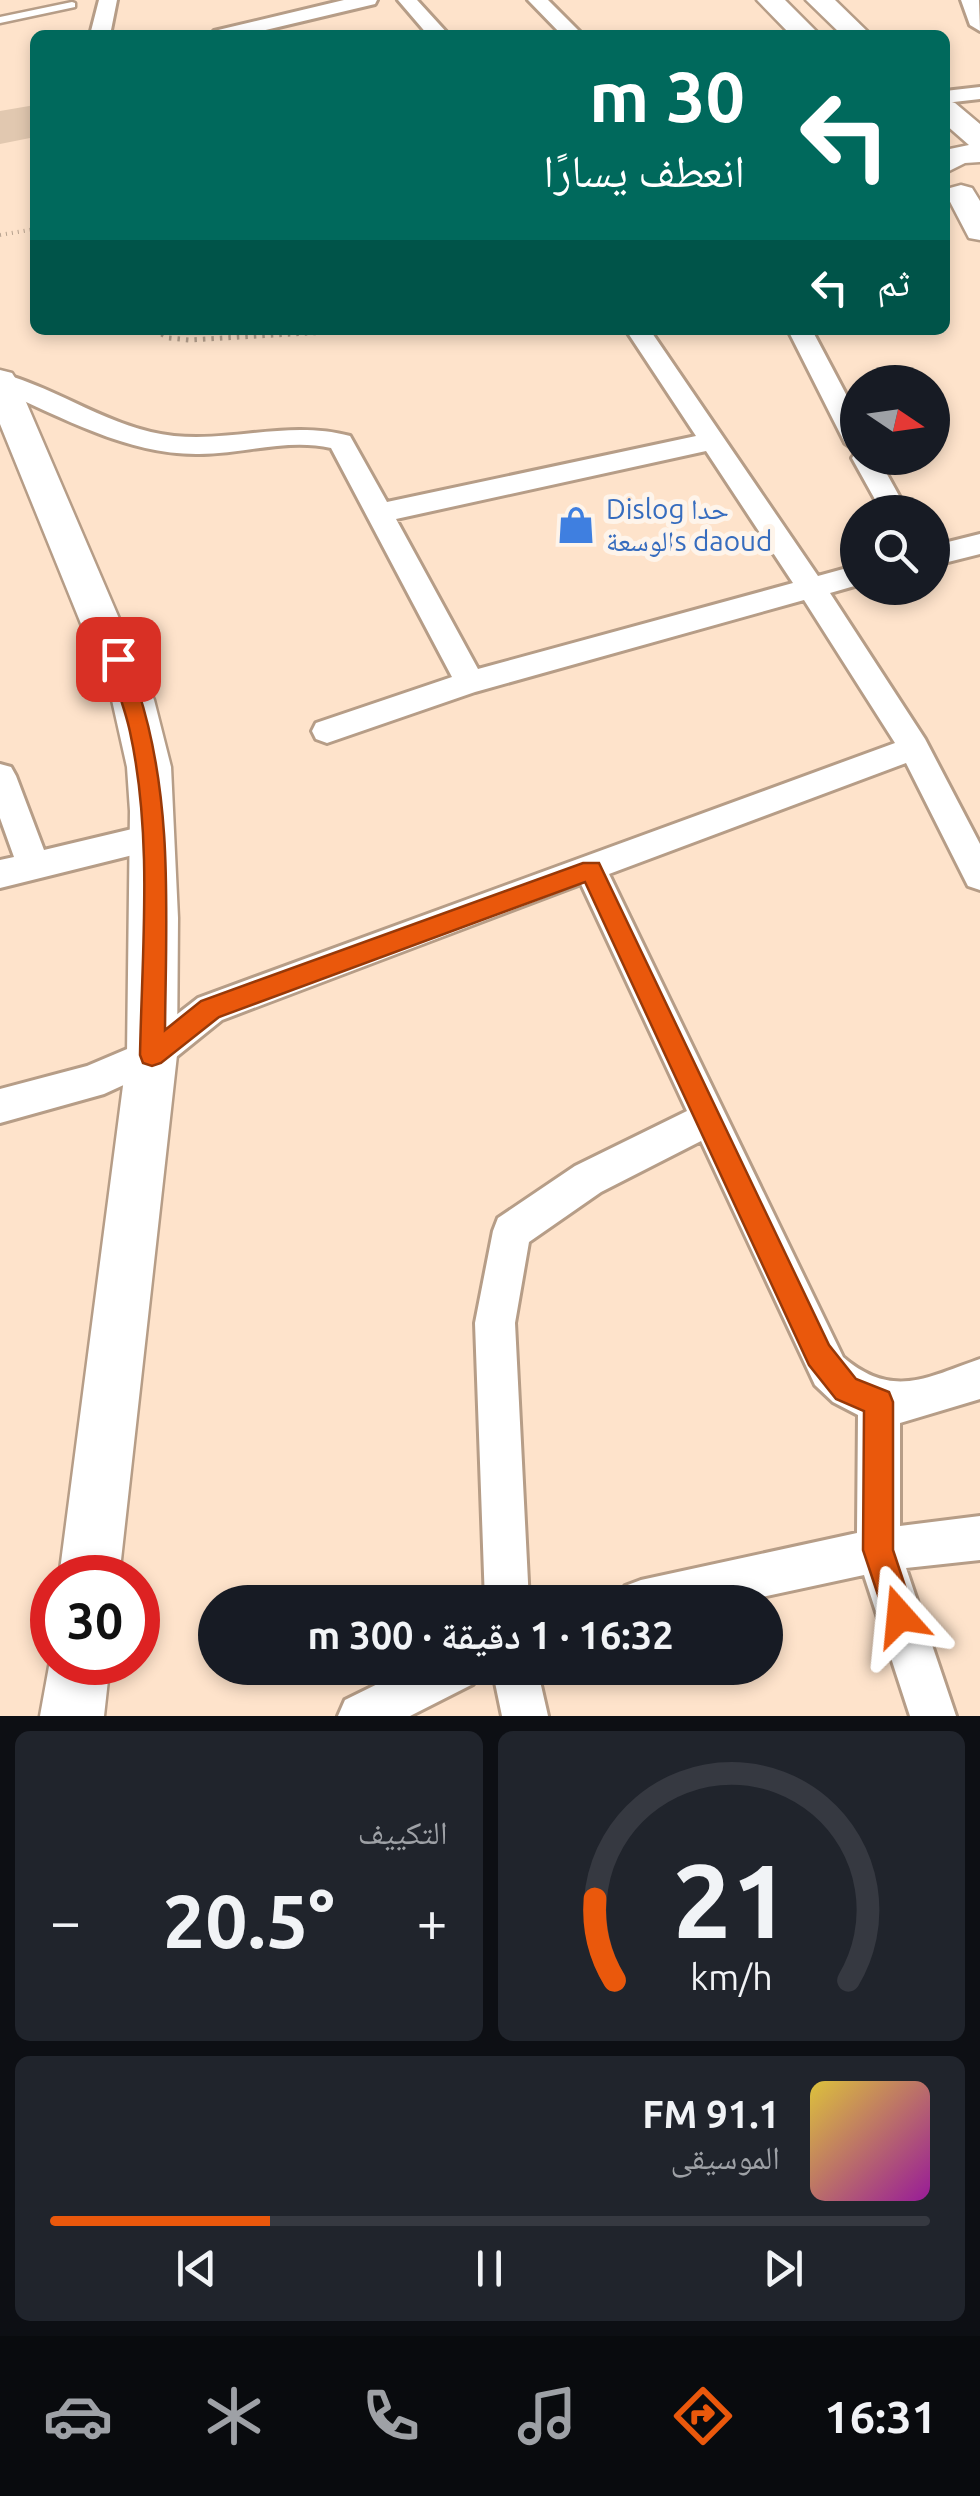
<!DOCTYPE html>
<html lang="ar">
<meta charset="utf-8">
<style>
body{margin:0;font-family:Ubuntu,"Noto Naskh Arabic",sans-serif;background:#20242c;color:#f1f3f6;direction:rtl;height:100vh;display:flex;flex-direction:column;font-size:38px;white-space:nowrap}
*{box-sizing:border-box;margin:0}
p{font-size:32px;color:#9ea1a6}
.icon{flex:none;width:55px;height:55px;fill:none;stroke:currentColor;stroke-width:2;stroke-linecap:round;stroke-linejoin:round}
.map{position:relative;height:1716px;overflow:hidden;direction:ltr}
.details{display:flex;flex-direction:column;gap:15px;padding:15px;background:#0d0f14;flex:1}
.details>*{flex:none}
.guide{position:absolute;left:30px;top:30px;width:920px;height:305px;border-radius:15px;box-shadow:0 5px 15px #0003;direction:rtl;background:#00695c;color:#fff;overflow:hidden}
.needle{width:65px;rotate:103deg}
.controls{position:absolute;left:840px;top:365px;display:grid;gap:20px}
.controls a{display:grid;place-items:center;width:110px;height:110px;border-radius:50%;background:#171b24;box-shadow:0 5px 15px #0003;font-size:50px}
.speed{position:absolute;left:30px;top:1555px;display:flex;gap:20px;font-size:50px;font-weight:700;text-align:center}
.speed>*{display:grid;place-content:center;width:130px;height:130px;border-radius:50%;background:#171b24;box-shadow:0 5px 15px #0003;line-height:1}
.speed .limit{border:15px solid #d22;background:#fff;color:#111}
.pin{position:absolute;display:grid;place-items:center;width:85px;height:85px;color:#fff;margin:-42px;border-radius:20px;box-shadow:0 5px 15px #0006}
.me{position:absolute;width:110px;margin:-55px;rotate:342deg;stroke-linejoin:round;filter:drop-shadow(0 0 8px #0008)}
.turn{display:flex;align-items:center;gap:35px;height:210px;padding:0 40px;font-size:45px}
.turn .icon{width:130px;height:130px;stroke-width:2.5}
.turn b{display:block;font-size:70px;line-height:85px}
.then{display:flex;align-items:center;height:95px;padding:0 40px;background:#0003;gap:20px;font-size:38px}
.big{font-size:75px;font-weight:700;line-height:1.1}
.details .tile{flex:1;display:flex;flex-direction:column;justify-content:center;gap:15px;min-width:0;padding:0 35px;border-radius:15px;background:#20242c}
.details .dial{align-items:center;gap:0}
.dial svg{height:260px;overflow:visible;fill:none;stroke:#363941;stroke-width:7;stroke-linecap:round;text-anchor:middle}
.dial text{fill:#f1f3f6;stroke:none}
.song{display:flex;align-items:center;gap:30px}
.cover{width:120px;height:120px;border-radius:15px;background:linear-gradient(135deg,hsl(50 70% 55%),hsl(300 70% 35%))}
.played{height:10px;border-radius:5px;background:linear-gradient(90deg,#ea580c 25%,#363941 25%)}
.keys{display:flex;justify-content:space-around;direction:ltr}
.heat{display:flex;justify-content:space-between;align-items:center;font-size:55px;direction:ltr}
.details .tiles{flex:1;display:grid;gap:15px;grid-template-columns:1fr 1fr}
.tile:last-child{grid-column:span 2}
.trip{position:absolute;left:198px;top:1585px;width:585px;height:100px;border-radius:50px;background:#171b24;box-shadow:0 5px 15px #0003;font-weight:700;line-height:100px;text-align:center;direction:rtl}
.tabs{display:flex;height:160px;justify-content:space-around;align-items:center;background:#090b0e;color:#9ea1a6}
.tabs .icon{width:70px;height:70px}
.tabs .on{color:#ea580c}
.tabs b{font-size:45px;color:#f1f3f6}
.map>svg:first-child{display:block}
.building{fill:#e1c8b0}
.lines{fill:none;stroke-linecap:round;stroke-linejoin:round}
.lane-casing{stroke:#b69d87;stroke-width:5}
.street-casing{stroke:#b69d87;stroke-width:6}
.secondary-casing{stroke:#b69d87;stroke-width:5}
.path-far1{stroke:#b6a18e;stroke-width:4;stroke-dasharray:1 5;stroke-linecap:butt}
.path{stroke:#b6a18e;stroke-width:5;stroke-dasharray:2.5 6;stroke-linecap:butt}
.lane{fill:#fff;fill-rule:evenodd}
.street{fill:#fff;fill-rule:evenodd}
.secondary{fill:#fff;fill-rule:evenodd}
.route{fill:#ea580c;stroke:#983908;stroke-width:2.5}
.labels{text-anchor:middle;stroke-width:10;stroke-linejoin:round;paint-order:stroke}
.shop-label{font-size:28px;fill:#366cbe;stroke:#fef4ea;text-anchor:start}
</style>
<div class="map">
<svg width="980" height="1716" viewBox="0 0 980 1716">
<rect width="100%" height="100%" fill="#fee3cb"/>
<path class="building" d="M35 105V137L0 144V111Z"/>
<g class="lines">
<g class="lane-casing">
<path id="lane" d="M72 2 75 3V7L0 23V17Z"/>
</g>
<g class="street-casing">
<path id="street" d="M99 0H117L110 35H90Z
M344 0H377L375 4 245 35H211L214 31Z
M398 0H417L449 35H428Z
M528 0H548L583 35H562Z
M961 0H979L980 31 970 25Z
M980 87V99L945 103V91Z
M626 330H650L818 576 858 565V585L830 593 925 739 980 844V890L968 886 906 763 609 874 843 1357C892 1399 926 1378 980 1359V1399L900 1423V1526L980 1516V1560L906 1568 956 1716H910L864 1575 739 1602H619L625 1586 641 1580 857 1533 858 1415 833 1402 815 1385 701 1141 601 1192 529 1242 515 1323 529 1602H485L475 1323 493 1231 498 1218 575 1166 687 1111 581 884 222 1020 165 1066 104 1094 0 1123V1089L87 1066 139 1044 198 998 895 743 804 600 475 692 327 743 316 739 312 731 316 723 452 677 331 448C287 438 244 454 199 454 129 455 63 418 0 390V373C60 389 111 429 174 436 234 442 290 420 350 436L387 502 696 436ZM706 451 793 583 478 669 396 519Z
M788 330H812L858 417V458H878L908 512H882L852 458 857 451 845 443Z
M980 534V554L932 566V546Z
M0 764 11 767 16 776 44 850 153 824 164 828 169 837 164 846 153 850 0 888V860L14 857 0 818Z
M410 1668H480L473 1684 410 1716H338L345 1700Z
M492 1668H537L548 1716H502Z"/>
</g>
<g class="secondary-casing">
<path id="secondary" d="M757 0H785L820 35H791Z
M806 0H835L871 35H842Z
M945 100 955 103 980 124V162L965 163 945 173V150L969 145 945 124Z
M961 185 972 188 980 201V240L969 238 946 194 950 188Z
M0 370 12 373 17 381 154 700 171 767 178 918 177 1055 119 1578H59L127 1055 130 811 127 767 112 700 0 424Z
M52 1650V1662H110L104 1716H40Z"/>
</g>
<path class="path-far1" d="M0 235 35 229"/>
<path class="path" d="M154 330 169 338 189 340 361 330"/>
<use href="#lane" class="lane"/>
<use href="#street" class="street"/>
<use href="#secondary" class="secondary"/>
</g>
<path class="route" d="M118 651C132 656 134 677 138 690 174 800 166 916 165 1030L201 1001 583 863H599L829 1345 856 1379 889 1392 893 1402V1550L915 1616 911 1628 900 1632 889 1628 863 1550 864 1411 836 1399 809 1365 585 882 219 1017 161 1063 152 1066 143 1063 140 1055C142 949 153 837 130 732 125 708 115 683 107 659Z"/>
<defs>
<g id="shop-bare" transform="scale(3)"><path d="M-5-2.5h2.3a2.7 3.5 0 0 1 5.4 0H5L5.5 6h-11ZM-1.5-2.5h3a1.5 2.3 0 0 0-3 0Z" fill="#3f7fe0" stroke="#fef4ea" stroke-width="2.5" paint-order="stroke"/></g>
</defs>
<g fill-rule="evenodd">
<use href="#shop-bare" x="576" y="525"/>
</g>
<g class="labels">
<g class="shop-label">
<text x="606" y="519">Dislog حدا<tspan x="606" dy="32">الوسعةs daoud</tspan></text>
</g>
</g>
</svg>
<div class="controls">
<a><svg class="needle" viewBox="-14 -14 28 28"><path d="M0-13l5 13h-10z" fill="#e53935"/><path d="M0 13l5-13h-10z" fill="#9ea1a6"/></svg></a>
<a><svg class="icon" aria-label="search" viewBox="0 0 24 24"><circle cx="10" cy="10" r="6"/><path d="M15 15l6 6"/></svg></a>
</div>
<div class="speed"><div class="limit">30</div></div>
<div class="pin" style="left:118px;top:659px;background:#d93025"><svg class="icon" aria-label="arrive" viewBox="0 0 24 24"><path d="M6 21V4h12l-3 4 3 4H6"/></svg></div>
<svg class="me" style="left:900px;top:1616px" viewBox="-20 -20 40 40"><path d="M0-17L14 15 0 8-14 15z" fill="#ea580c" stroke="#fff" stroke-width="4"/></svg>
<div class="trip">16:32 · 1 دقيقة · 300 m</div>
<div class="guide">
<div class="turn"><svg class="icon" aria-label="left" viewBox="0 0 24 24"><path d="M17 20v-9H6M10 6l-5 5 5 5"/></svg><div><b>30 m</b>انعطف يسارًا</div></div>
<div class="then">ثم<svg class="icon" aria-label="left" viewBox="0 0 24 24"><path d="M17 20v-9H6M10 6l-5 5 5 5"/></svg></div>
</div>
</div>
<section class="details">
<div class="tiles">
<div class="tile dial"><svg viewBox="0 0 100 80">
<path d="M14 69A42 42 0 1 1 86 69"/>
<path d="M14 69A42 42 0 0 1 8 44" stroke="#ea580c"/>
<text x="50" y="56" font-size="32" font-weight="700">21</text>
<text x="50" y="72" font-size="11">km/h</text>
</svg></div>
<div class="tile"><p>التكييف</p>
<div class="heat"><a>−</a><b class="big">20.5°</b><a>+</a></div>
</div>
<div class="tile">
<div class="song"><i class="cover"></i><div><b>91.1 FM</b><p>الموسيقى</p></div></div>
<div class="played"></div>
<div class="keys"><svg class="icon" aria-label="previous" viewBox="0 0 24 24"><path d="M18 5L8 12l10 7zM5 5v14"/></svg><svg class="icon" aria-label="pause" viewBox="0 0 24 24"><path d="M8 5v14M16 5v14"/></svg><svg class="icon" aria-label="next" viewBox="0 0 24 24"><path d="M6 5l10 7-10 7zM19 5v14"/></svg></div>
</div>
</div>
</section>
<nav class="tabs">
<b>16:31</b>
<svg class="icon on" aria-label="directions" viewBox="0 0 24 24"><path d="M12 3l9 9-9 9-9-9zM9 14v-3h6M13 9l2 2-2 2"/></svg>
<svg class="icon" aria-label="music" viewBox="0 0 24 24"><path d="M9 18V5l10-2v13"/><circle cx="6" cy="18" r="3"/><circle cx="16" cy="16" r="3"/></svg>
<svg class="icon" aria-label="phone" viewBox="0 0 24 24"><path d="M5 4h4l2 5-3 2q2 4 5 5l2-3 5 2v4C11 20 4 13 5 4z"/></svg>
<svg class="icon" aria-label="climate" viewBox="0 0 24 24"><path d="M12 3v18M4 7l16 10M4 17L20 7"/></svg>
<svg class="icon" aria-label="car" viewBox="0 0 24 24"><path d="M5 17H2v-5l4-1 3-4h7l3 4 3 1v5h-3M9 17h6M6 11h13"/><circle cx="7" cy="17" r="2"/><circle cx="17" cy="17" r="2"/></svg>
</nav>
